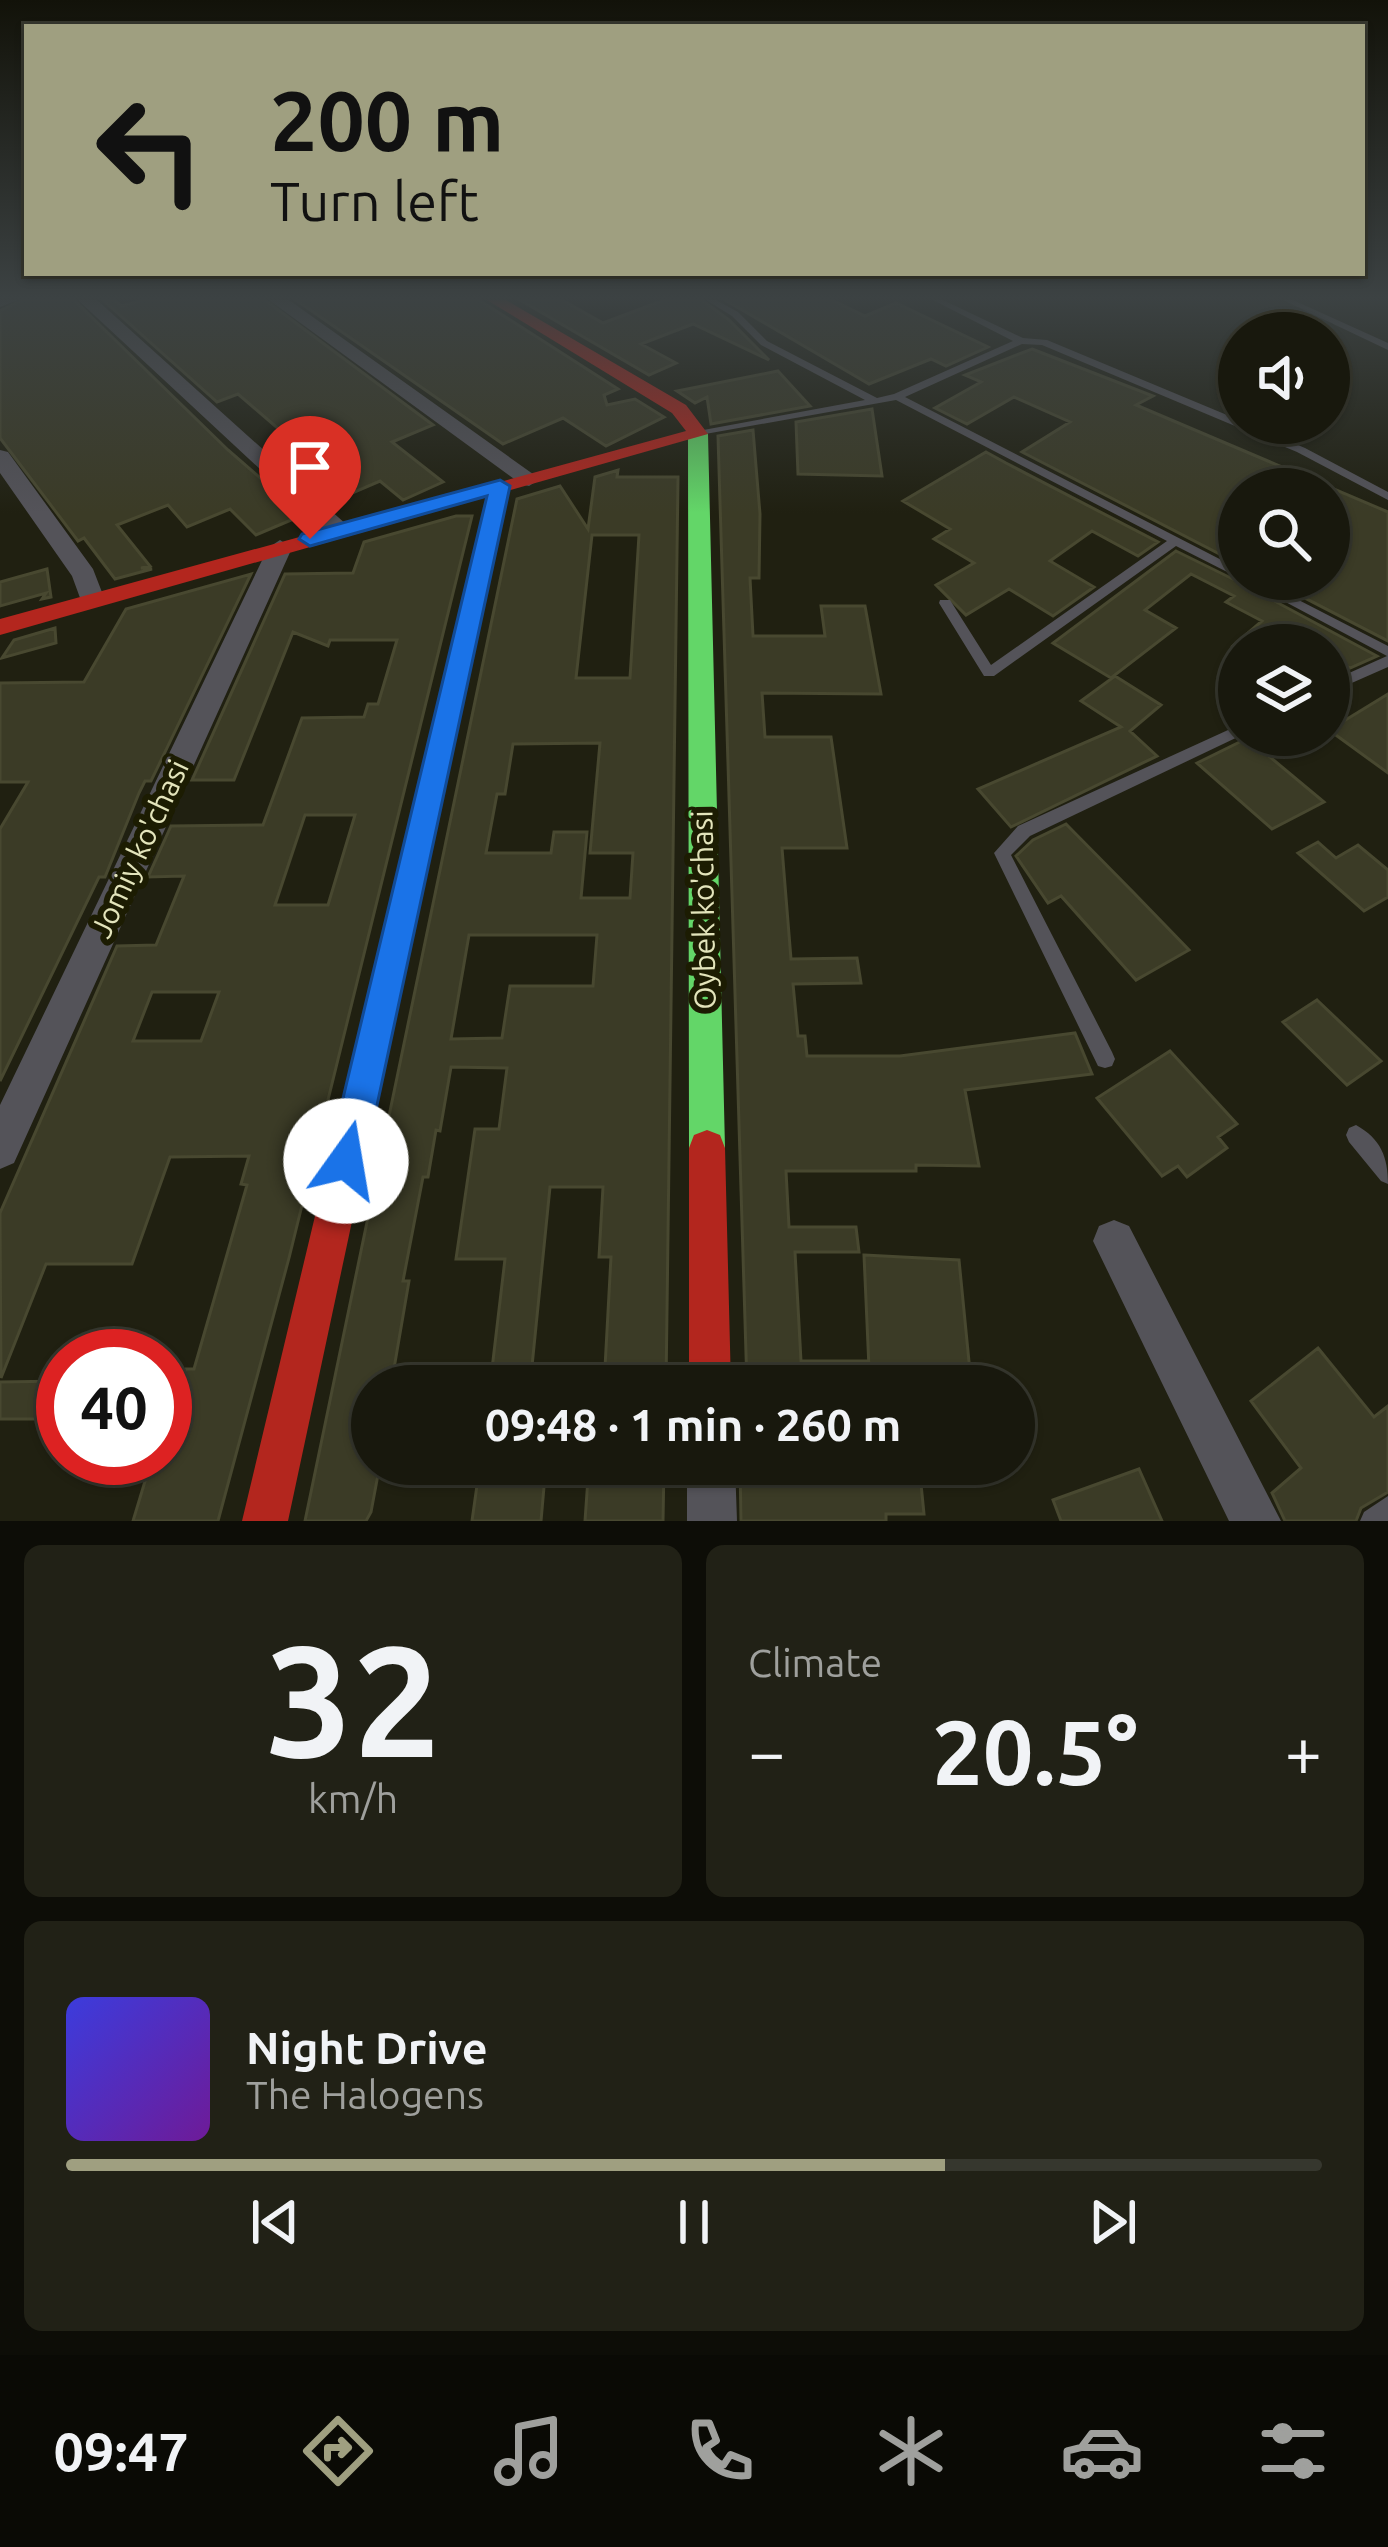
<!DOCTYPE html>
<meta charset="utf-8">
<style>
body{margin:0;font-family:Ubuntu,sans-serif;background:#212116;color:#f1f3f6;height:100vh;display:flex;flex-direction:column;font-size:45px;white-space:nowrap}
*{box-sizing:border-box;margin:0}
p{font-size:39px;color:#9fa09d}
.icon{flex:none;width:66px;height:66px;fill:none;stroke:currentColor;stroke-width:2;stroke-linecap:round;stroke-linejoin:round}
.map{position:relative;height:1521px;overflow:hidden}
.drawer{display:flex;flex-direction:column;gap:24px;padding:24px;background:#0d0d07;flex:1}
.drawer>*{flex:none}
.banner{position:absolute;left:24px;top:24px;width:1341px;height:252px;border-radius:0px;box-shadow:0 3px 9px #0004,0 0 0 3px #36372e;background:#9f9f80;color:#111;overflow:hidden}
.tools{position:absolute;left:1218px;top:312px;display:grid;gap:24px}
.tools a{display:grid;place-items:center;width:132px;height:132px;border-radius:50%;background:#18180d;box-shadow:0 3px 9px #0004,0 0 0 3px #36372e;font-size:60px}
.speed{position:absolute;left:36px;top:1329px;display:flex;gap:24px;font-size:60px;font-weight:700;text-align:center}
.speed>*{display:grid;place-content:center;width:156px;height:156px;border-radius:50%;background:#18180d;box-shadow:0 3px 9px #0004,0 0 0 3px #36372e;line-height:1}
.speed .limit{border:18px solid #d22;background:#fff;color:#111}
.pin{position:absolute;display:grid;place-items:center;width:102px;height:102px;color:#fff;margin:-123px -51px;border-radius:50% 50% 50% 0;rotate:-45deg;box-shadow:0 0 12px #0007}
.pin .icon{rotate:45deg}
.me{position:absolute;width:132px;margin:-66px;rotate:13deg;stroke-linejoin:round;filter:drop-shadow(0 0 9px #0008)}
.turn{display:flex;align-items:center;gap:42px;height:252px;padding:0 48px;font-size:54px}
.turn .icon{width:156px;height:156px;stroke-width:2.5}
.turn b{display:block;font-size:84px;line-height:102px}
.big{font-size:90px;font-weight:600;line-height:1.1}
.drawer .tile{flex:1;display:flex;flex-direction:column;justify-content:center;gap:18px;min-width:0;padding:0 42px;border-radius:18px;background:#212116}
.drawer .dial{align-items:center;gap:0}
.dial b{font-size:156px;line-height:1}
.song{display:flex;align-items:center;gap:36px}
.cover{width:144px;height:144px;border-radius:18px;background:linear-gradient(135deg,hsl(240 70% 55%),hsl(280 70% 35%))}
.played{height:12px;border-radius:6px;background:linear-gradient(90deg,#9f9f80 70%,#36372e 70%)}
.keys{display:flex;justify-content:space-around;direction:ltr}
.heat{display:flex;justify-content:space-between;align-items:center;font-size:66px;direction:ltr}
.drawer .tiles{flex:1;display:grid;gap:24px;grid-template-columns:1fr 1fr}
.tile:last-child{grid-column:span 2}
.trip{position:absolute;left:351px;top:1365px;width:684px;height:120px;border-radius:60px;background:#18180d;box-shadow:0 3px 9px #0004,0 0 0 3px #36372e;font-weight:600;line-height:120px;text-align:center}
.menu{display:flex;height:192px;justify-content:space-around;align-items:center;background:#0a0a05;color:#9fa09d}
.menu .icon{width:84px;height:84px}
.menu .selected{color:#9f9f80}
.menu b{font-size:54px;color:#f1f3f6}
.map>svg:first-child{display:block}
.building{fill:#3b3b26;stroke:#484830;stroke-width:3;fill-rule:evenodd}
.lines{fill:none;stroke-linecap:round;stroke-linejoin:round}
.lane{fill:#545359;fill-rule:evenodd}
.street{fill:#545359;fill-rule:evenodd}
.fast{fill:#63d668;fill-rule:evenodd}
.jam{fill:#b3261e;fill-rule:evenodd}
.route{fill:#1a73e8;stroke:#114b97;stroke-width:3}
.labels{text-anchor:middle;stroke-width:12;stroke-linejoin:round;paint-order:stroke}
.street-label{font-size:30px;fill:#e3e4bb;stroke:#1c1c02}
</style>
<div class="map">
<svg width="1388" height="1521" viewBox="0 0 1388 1521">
<rect width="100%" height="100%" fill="#202011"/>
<path class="building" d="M22 300H74L228 450 303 515 256 535 230 509 187 527 168 505 117 525 150 566 141 568 152 569 115 579 84 538 78 541 0 438V311Z
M103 300H114L122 306 143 300H265L433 425 392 442 443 482 403 500 380 481 329 503 266 446 288 437 238 394 217 402Z
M296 300H479L618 389 604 395 607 405 635 399 664 417 606 446 563 418 503 444Z
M520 300H562L603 323 664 300H702L729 320 769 360 693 324 641 344 676 363 649 375Z
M725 300H832L865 316 896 303 988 347 946 366 931 359 869 384Z
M1032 349 1153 396 1136 405 1388 512V641L1268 579H1329V489H1239V564L1022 452 1070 422 1014 397 967 424 935 408 981 382 965 375Z
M778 371 810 406 711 424 707 397 695 403 677 391Z
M872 409 882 476 798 474 796 422Z
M753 430 760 514 759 578H750L753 636H825L821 606H865L881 694 762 693 765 737H831L847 848H782L791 959 857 958 861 983 793 984 798 1036H805L807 1056H900L1075 1033 1092 1074 965 1090 979 1166 916 1165V1171H786L789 1227H856L859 1252H795L801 1361H867L869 1386H747L718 436Z
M986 452 1006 463 1158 542 1138 556 1092 531 1050 561 1094 587 1053 616 1009 589 966 615 936 585 974 563 934 539 950 529 903 501Z
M618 470 617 477H678L666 1386H604L611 1257H599L603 1187H550L530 1386H490L505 1259H456L475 1129H499L507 1068 451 1067 440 1131 436 1130 428 1177H423L403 1281H409L391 1386H372V1464H380L371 1512 366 1521H305L517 499 560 486 588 529 595 477ZM592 535H639L630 678H576ZM600 743 590 853H633L630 898H581L587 832H554L551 853H486L497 794H505L513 744ZM469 935H597L593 986H510L502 1038 451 1039Z
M456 516H472L289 1258 218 1521H133L152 1458H165V1380H182L186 1369H194L247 1185 241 1184 249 1156 170 1157 132 1264H46L1 1378 0 1213 117 946 156 945 184 876 148 877 171 826 263 825 302 718 364 717 368 704H378L397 640H330L328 646 293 632 234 780H192L285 574 353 573 364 542ZM305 815H355L328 905H275ZM152 992H219L201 1041H133Z
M1176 551 1239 582 1377 656 1350 668 1329 657V645H1307L1297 639 1290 645H1234L1262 621 1226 602 1234 596 1191 574 1145 610 1176 628 1111 678 1053 643Z
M47 569 51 597 42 599 46 593 0 606V582Z
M251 574 151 781H145L139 793 105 877H99L0 1081V829L28 782H0V683L84 682 126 609Z
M55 628 56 643 2 658 14 640Z
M1115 676 1161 705 1130 731 1157 756 1011 827 978 789 1121 727 1081 701Z
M1388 694V773L1329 730Z
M1254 735H1267L1285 750 1270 757 1324 802 1272 829 1197 763Z
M1066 824 1133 892 1189 950 1136 980 1061 896 1048 903 1016 856 1033 840Z
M1318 842 1336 858 1358 845 1388 870V897L1364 911 1298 853Z
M1317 1000 1381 1061 1347 1085 1283 1022Z
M1170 1051 1237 1124 1218 1137 1227 1148 1187 1177 1178 1166 1162 1176 1097 1098Z
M864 1255 959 1260 971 1382 869 1368Z
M1318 1348 1374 1417 1388 1406V1492L1361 1508 1356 1521H1285L1272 1493 1301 1468 1251 1401Z
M63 1381V1419H0V1382Z
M480 1464H546L541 1521H472Z
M589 1464H664L663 1521H585Z
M740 1464H919L924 1514H886V1521H741Z
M1139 1469 1162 1521H1061L1053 1500Z"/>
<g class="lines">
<path class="lane" d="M706 300H716L738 312 767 341 877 398 894 394 1013 341 933 300H943L1023 338 1047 340 1239 420V423H1246L1305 448 1388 492V500L1297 452 1042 345 1022 344 905 397 1239 569V578L1176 546 994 676H984L939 603 940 600H950L991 665 1167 541 896 400 694 436 693 434 698 431 865 400 761 345 732 316Z
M1283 300H1293L1388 343V350Z
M1242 579H1258L1388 646V667L1329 693V682L1387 656Z
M1239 725V735H1242L1030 836 1011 855 1112 1052 1115 1059 1112 1066 1105 1068 1098 1066 994 853 1018 826Z
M1356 1125C1381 1139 1388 1157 1388 1184L1381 1181 1349 1142 1346 1135 1349 1128Z
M1388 1496V1521H1360L1364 1512Z"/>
<path class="street" d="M0 300H18L0 307Z
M78 300H97L348 526V536H332Z
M269 300H289L540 479 529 486 521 484Z
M0 450 8 452 93 569 105 600 101 606H83L72 576 0 473Z
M280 540 292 548 14 1163 0 1169V1105L268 548Z
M1114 1220 1129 1226 1281 1521H1229L1093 1241 1099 1226Z
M687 1464H735L737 1521H687Z"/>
<path class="fast" d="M698 428 708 434 725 1148 720 1161 707 1166 694 1161 689 1148 688 434Z
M499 480 509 486 454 744 441 754 428 744 489 486Z"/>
<path class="jam" d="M487 300H506L686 405 708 434 0 635V619L686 431 672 413Z
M441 734 454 744 288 1521H242L428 744Z
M707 1130 720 1135 725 1148 731 1386H689V1148L694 1135Z"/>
</g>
<linearGradient id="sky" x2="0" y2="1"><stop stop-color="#121209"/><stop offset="0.58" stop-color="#3c4243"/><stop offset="1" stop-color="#3c4243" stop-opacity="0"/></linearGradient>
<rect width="1388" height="513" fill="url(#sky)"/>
<path class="route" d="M500 480 510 486 365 1161 360 1174 346 1180 333 1174 328 1161 487 496 310 546 299 539 302 534Z"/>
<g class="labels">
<g class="street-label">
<text transform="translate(140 849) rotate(-65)" y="10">Jomiy ko'chasi</text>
<text transform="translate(704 910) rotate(-91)" y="10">Oybek ko'chasi</text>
</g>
</g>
</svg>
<div class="tools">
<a><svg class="icon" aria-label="sound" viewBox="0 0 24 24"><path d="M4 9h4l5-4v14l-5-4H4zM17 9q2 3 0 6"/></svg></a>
<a><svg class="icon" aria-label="search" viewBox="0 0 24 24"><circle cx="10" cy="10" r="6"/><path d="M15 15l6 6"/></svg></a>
<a><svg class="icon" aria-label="layers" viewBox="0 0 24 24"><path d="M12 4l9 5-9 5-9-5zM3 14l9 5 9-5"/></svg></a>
</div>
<div class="speed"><div class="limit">40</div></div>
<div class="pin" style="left:310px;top:539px;background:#d93025"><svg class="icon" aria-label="arrive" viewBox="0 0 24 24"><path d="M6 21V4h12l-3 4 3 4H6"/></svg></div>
<svg class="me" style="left:346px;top:1161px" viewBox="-20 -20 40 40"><circle r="19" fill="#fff"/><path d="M0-13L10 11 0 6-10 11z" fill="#1a73e8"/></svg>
<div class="trip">09:48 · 1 min · 260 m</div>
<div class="banner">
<div class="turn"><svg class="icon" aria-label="left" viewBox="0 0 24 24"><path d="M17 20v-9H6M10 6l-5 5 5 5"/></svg><div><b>200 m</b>Turn left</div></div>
</div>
</div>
<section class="drawer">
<div class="tiles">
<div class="tile dial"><b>32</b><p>km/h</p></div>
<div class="tile"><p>Climate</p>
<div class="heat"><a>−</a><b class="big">20.5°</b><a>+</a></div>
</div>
<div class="tile">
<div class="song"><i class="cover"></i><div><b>Night Drive</b><p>The Halogens</p></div></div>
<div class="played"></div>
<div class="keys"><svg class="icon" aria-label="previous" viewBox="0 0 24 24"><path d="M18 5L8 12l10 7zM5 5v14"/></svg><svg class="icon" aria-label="pause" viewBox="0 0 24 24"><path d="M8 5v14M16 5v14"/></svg><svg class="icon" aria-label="next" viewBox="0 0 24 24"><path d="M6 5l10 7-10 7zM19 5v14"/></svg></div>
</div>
</div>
</section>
<nav class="menu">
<b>09:47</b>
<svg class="icon selected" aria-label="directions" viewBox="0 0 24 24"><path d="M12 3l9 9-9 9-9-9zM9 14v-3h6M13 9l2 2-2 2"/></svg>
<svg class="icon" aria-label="music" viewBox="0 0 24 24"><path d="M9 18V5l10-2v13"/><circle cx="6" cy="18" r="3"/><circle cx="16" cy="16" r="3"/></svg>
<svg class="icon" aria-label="phone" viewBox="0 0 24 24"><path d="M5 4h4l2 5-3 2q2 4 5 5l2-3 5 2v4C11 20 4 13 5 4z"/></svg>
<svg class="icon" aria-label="climate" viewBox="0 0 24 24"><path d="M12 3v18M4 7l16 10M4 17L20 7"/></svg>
<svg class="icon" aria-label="car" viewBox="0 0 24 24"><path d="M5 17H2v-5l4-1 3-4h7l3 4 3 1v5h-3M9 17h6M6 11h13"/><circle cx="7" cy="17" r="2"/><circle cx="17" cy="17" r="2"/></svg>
<svg class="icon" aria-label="filters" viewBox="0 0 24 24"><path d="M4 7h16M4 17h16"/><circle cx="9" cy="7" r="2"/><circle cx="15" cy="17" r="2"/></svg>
</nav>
